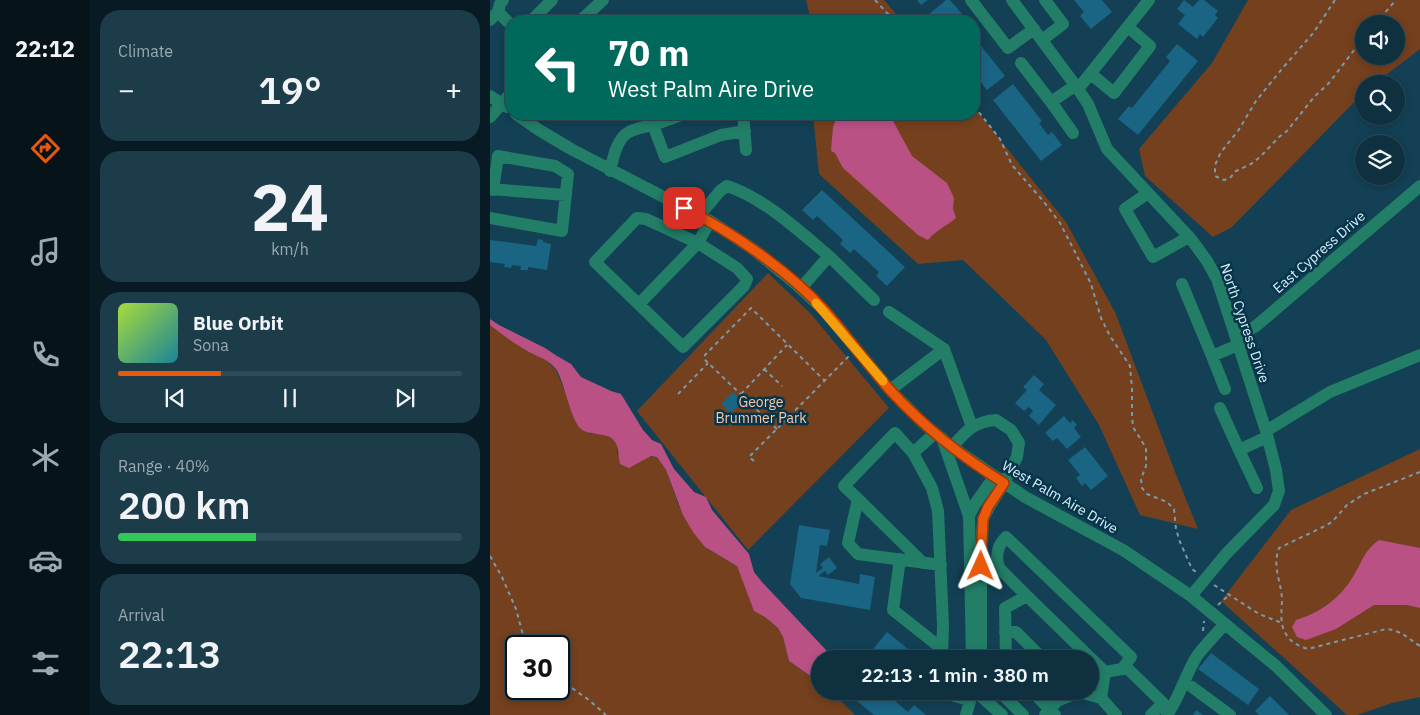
<!DOCTYPE html>
<meta charset="utf-8">
<style>
body{margin:0;font-family:"IBM Plex Sans",sans-serif;background:#1c3c4a;color:#f1f3f6;height:100vh;display:flex;flex-direction:column;font-size:19px;white-space:nowrap}
*{box-sizing:border-box;margin:0}
p{font-size:16px;color:#9ba9b0}
.icon{flex:none;width:28px;height:28px;fill:none;stroke:currentColor;stroke-width:2;stroke-linecap:round;stroke-linejoin:round}
.map{position:relative;flex:1;overflow:hidden}
.side{display:flex;flex-direction:column;gap:10px;padding:10px;background:#081a23;width:400px}
.side>*{flex:none}
.top-card{position:absolute;left:15px;top:15px;width:475px;height:105px;border-radius:20px;box-shadow:0 2px 8px #0003,0 0 0 1px #2e4b59;background:#00695c;color:#fff;overflow:hidden}
.fabs{position:absolute;left:865px;top:15px;display:grid;gap:10px}
.fabs a{display:grid;place-items:center;width:50px;height:50px;border-radius:50%;background:#0e303f;box-shadow:0 2px 8px #0003,0 0 0 1px #2e4b59;font-size:25px}
.speed{position:absolute;left:15px;top:635px;display:flex;gap:10px;font-size:25px;font-weight:700;text-align:center}
.speed>*{display:grid;place-content:center;width:65px;height:65px;border-radius:50%;background:#0e303f;box-shadow:0 2px 8px #0003,0 0 0 1px #2e4b59;line-height:1}
.speed .limit{border:2px solid #111;border-radius:8px;background:#fff;color:#111}
.pin{position:absolute;display:grid;place-items:center;width:42px;height:42px;color:#fff;margin:-21px;border-radius:10px;box-shadow:0 2px 8px #0006}
.me{position:absolute;width:55px;margin:-28px;rotate:1deg;stroke-linejoin:round;filter:drop-shadow(0 0 4px #0008)}
.turn{display:flex;align-items:center;gap:18px;height:105px;padding:0 20px;font-size:22px}
.turn .icon{width:65px;height:65px;stroke-width:2.5}
.turn b{display:block;font-size:35px;line-height:42px}
.big{font-size:38px;font-weight:600;line-height:1.1}
.side .widget{flex:1;display:flex;flex-direction:column;justify-content:center;gap:8px;min-width:0;padding:0 18px;border-radius:20px;background:#1c3c4a}
.side .dial{align-items:center;gap:0}
.dial b{font-size:65px;line-height:1}
.song{display:flex;align-items:center;gap:15px}
.cover{width:60px;height:60px;border-radius:8px;background:linear-gradient(135deg,hsl(80 70% 55%),hsl(190 70% 35%))}
.played{height:5px;border-radius:2px;background:linear-gradient(90deg,#ea580c 30%,#2e4b59 30%)}
.keys{display:flex;justify-content:space-around;direction:ltr}
.heat{display:flex;justify-content:space-between;align-items:center;font-size:28px;direction:ltr}
.charge{height:8px;border-radius:4px;background:linear-gradient(90deg,#34c759 40%,#2e4b59 0)}
.trip{position:absolute;left:321px;top:650px;width:288px;height:50px;border-radius:25px;background:#0e303f;box-shadow:0 2px 8px #0003,0 0 0 1px #2e4b59;font-weight:600;line-height:50px;text-align:center}
main{display:flex;flex:1;min-height:0}
.menu{display:flex;flex-direction:column;width:90px;justify-content:space-around;align-items:center;background:#061319;color:#9ba9b0}
.menu .icon{width:35px;height:35px}
.menu .active{color:#ea580c}
.menu b{font-size:22px;color:#f1f3f6}
.map>svg:first-child{display:block}
.green{fill:#74401e;fill-rule:evenodd}
.water{fill:#b95184}
.building{fill:#1a6484}
.lines{fill:none;stroke-linecap:round;stroke-linejoin:round}
.path{stroke:#799bab;stroke-width:2;stroke-dasharray:4 4;stroke-linecap:butt}
.minor{stroke:#227e67;stroke-width:12}
.route-casing{stroke:#983908;stroke-width:12}
.route{stroke:#ea580c;stroke-width:9}
.slow{stroke:#f59e0b;stroke-width:9}
.labels{text-anchor:middle;stroke-width:5;stroke-linejoin:round;paint-order:stroke}
.street-label{font-size:14px;fill:#daf1fe;stroke:#063549}
.park-label{font-size:14px;fill:#fac8aa;stroke:#063549}
</style>
<main>
<nav class="menu">
<b>22:12</b>
<svg class="icon active" aria-label="directions" viewBox="0 0 24 24"><path d="M12 3l9 9-9 9-9-9zM9 14v-3h6M13 9l2 2-2 2"/></svg>
<svg class="icon" aria-label="music" viewBox="0 0 24 24"><path d="M9 18V5l10-2v13"/><circle cx="6" cy="18" r="3"/><circle cx="16" cy="16" r="3"/></svg>
<svg class="icon" aria-label="phone" viewBox="0 0 24 24"><path d="M5 4h4l2 5-3 2q2 4 5 5l2-3 5 2v4C11 20 4 13 5 4z"/></svg>
<svg class="icon" aria-label="climate" viewBox="0 0 24 24"><path d="M12 3v18M4 7l16 10M4 17L20 7"/></svg>
<svg class="icon" aria-label="car" viewBox="0 0 24 24"><path d="M5 17H2v-5l4-1 3-4h7l3 4 3 1v5h-3M9 17h6M6 11h13"/><circle cx="7" cy="17" r="2"/><circle cx="17" cy="17" r="2"/></svg>
<svg class="icon" aria-label="filters" viewBox="0 0 24 24"><path d="M4 7h16M4 17h16"/><circle cx="9" cy="7" r="2"/><circle cx="15" cy="17" r="2"/></svg>
</nav>
<section class="side">
<div class="widget"><p>Climate</p>
<div class="heat"><a>−</a><b class="big">19°</b><a>+</a></div>
</div>
<div class="widget dial"><b>24</b><p>km/h</p></div>
<div class="widget">
<div class="song"><i class="cover"></i><div><b>Blue Orbit</b><p>Sona</p></div></div>
<div class="played"></div>
<div class="keys"><svg class="icon" aria-label="previous" viewBox="0 0 24 24"><path d="M18 5L8 12l10 7zM5 5v14"/></svg><svg class="icon" aria-label="pause" viewBox="0 0 24 24"><path d="M8 5v14M16 5v14"/></svg><svg class="icon" aria-label="next" viewBox="0 0 24 24"><path d="M6 5l10 7-10 7zM19 5v14"/></svg></div>
</div>
<div class="widget"><p>Range · 40%</p><b class="big">200 km</b><div class="charge"></div></div>
<div class="widget"><p>Arrival</p><b class="big">22:13</b></div>
</section>
<div class="map">
<svg width="930" height="715" viewBox="0 0 930 715">
<rect width="100%" height="100%" fill="#134054"/>
<path class="green" d="M316 0H394L412 21H321Z
M758 0H930V49L884 84H874V92L742 227 723 237 655 176 649 149 722 63ZM874 24H906V56H874Z
M484 107 576 222 625 312 685 472 708 529 650 515 609 425 556 340 473 260 428 264 329 174 323 114H484Z
M278 273 321 314 399 408 258 550 147 411Z
M0 325 37 351 53 357 66 370 90 428 101 434H112L122 438 127 444V454L167 457 176 470 189 506 215 547 247 566 264 610 275 617 288 628 293 637 299 661 322 677 330 688V691H332L335 695 346 696 365 715H0ZM26 646H69V689H26Z
M930 449V697L902 703 867 715H857L731 601 801 510Z"/>
<path class="water" d="M348 114H391L403 121 422 156 457 183 464 198 463 209 466 218C457 226 446 230 438 240L428 235 353 168 345 153 341 151 343 127Z
M0 319 9 325 55 348 67 356 81 364 91 377 121 391 131 394 153 430 162 440 171 444 184 469 204 492 216 497 222 510 259 554 264 572 272 582 336 650 342 659H330V688L322 677 299 661 293 637 288 628 275 617 264 611 247 566 215 547 203 532 193 515 176 470 167 457 161 456 139 468 130 464C128 457 129 447 125 442 119 431 101 437 91 429 81 421 74 381 66 369 56 357 46 357 34 349 22 342 11 334 0 325Z
M889 540 930 548V608L917 605H884L846 629 816 640 807 637 802 627 806 620C830 613 851 598 864 575 873 560 874 551 889 540Z"/>
<path class="building" d="M427 0H438L431 5Z
M456 0H460L472 14 468 17 471 21H441L437 16Z
M584 0H612L622 12 601 29 590 16 594 12Z
M694 0 703 7 709 0H714L728 11 725 15 728 18 713 37 710 34 707 39 688 24 695 15 687 9Z
M484 37 515 76 497 90 484 74Z
M687 44 708 61 648 135 628 119 639 106 642 108 680 61 676 57Z
M523 84 552 121 549 123 558 135 562 132 572 145 551 161 503 100Z
M332 190 415 267 397 286 386 276 389 272 364 249 360 253 350 244 353 240 327 216 323 220 312 210Z
M48 239 53 240V242L61 244 57 270 38 267V270H30L31 266 22 265 21 268 14 267 15 264 0 262V240L46 246Z
M544 375 554 384 549 390 566 405 549 425 539 416 543 411 539 407 534 411 525 403 537 390 533 387Z
M243 392 252 401 241 414 231 404Z
M574 416 580 423 583 420 587 425 584 428 591 437 577 449 567 438 563 441 555 433Z
M595 447 618 476 601 490 595 483 592 486 586 478 590 475 578 460Z
M309 525 340 530 337 546 330 545 326 573 333 568 330 564 339 557 347 568 338 575 335 571 328 576 369 584 370 574 385 577 380 610 311 598 300 584Z
M397 632 423 653 418 659H375Z
M721 653 769 689 758 705 708 669Z
M361 691H393L418 712 424 705 436 715H384L361 696Z
M780 696 799 715H769L765 711Z
M706 710 713 715H703Z"/>
<g class="lines">
<path class="path" d="M385 0 397 13 409 21
M845 0 824 32 791 70 766 101 748 131 731 152 725 165V176L734 180 740 178 746 171 761 164 770 157 789 137 797 131 824 97 839 83 874 37
M885 24 906 0
M484 106 510 139 522 165 554 202 570 223 585 252 601 284 611 318 620 336 640 366 642 389V416L643 427 656 448V466L651 479 652 488 657 494 677 502 684 509 686 529 690 542 702 569 706 572
M274 369 292 386
M188 394 218 363
M251 394 297 345
M295 421 299 425
M287 429 214 359 215 355 261 308 335 381
M264 461 259 457 359 356
M930 472 874 494 857 505 842 522 833 527 789 548C782 566 791 581 792 599 792 611 789 624 796 634 801 643 809 646 818 649L896 629C913 631 917 638 930 646
M0 556 12 577 26 609 36 646
M724 585 769 614 792 623
M728 605 739 595
M713 631 714 621
M69 679 99 700 116 715"/>
<path class="minor" d="M481 0 518 48 544 29
M522 0 588 89 598 104 617 149 701 239 717 261 727 279 776 431 786 470 789 491 784 505 736 554 701 596
M8 12 21 25
M0 20 8 12 10 4 13 0
M41 21 62 0
M90 21 113 0
M552 40 573 24 555 0
M531 63 561 102
M601 74 624 93 660 46 638 27
M588 89 659 0
M0 96 17 107
M26 114 49 130 81 149 220 221 263 249 306 284 334 310 400 390 433 423 462 447 535 497 633 550 701 596 786 666 836 715
M161 114 163 125 194 114
M253 114 256 150
M0 117 21 93
M583 133 561 102 586 85
M120 171C123 158 127 138 139 132 146 128 155 127 163 125L175 157 231 135 255 131
M0 189 76 195
M658 193 635 209 663 257 699 237
M209 216 230 191 237 186C274 198 309 231 339 256
M0 218 72 231 78 174 65 166 8 156 3 190
M692 284 722 356
M311 288 339 256 384 300
M149 304 208 243 156 219 147 218 105 262 193 347 254 286 257 279 247 268 208 243 220 221
M399 312 454 349 482 427
M746 337 766 326 930 186
M735 389 722 356 748 345
M400 390 454 349
M730 408 749 450
M776 431 840 392 930 355
M445 433 423 453 442 488 448 511 453 625 452 657 449 659
M452 438 479 516
M462 447C476 431 483 422 506 420L521 430 529 443 527 457 514 483 499 507 493 519 491 551V659
M423 453 405 433 354 486 368 499 358 543 368 554 451 565
M767 488 749 450 777 437
M368 499 433 563
M410 559 403 610 451 648
M501 567 509 568 537 596 515 608 516 659
M509 568C505 556 507 546 516 537L641 657 632 669 615 672
M537 596 615 672
M515 632H526L553 659
M482 659 479 516 485 504 504 477
M635 666 673 703 661 715
M702 687 740 715
M436 691 438 693 450 692 479 700
M485 691 512 715
M509 691 533 715
M542 691 565 715
M611 698 615 672
M476 715 482 694
M555 715 567 701 589 692 611 698 626 715
M677 715C690 697 695 675 707 656 715 645 726 634 735 624"/>
</g>
<g class="lines">
<g class="route-casing">
<path id="route" d="M194 208C242 232 299 271 335 311 357 336 377 364 400 390 433 426 472 457 514 483L498 507 493 519 491 566"/>
</g>
<use href="#route" class="route"/>
<path class="slow" d="M326 303 393 381"/>
</g>
<g class="labels">
<g class="street-label">
<text transform="translate(829 252) rotate(-41)" y="5">East Cypress Drive</text>
<text transform="translate(755 323) rotate(71)" y="5">North Cypress Drive</text>
<text transform="translate(570 497) rotate(30)" y="5">West Palm Aire Drive</text>
</g>
<g class="park-label">
<text x="271" y="407">George<tspan x="271" dy="16">Brummer Park</tspan></text>
</g>
</g>
</svg>
<div class="fabs">
<a><svg class="icon" aria-label="sound" viewBox="0 0 24 24"><path d="M4 9h4l5-4v14l-5-4H4zM17 9q2 3 0 6"/></svg></a>
<a><svg class="icon" aria-label="search" viewBox="0 0 24 24"><circle cx="10" cy="10" r="6"/><path d="M15 15l6 6"/></svg></a>
<a><svg class="icon" aria-label="layers" viewBox="0 0 24 24"><path d="M12 4l9 5-9 5-9-5zM3 14l9 5 9-5"/></svg></a>
</div>
<div class="speed"><div class="limit">30</div></div>
<div class="pin" style="left:194px;top:208px;background:#d93025"><svg class="icon" aria-label="arrive" viewBox="0 0 24 24"><path d="M6 21V4h12l-3 4 3 4H6"/></svg></div>
<svg class="me" style="left:491px;top:566px" viewBox="-20 -20 40 40"><path d="M0-17L14 15 0 8-14 15z" fill="#ea580c" stroke="#fff" stroke-width="4"/></svg>
<div class="trip">22:13 · 1 min · 380 m</div>
<div class="top-card">
<div class="turn"><svg class="icon" aria-label="left" viewBox="0 0 24 24"><path d="M17 20v-9H6M10 6l-5 5 5 5"/></svg><div><b>70 m</b>West Palm Aire Drive</div></div>
</div>
</div>
</main>
